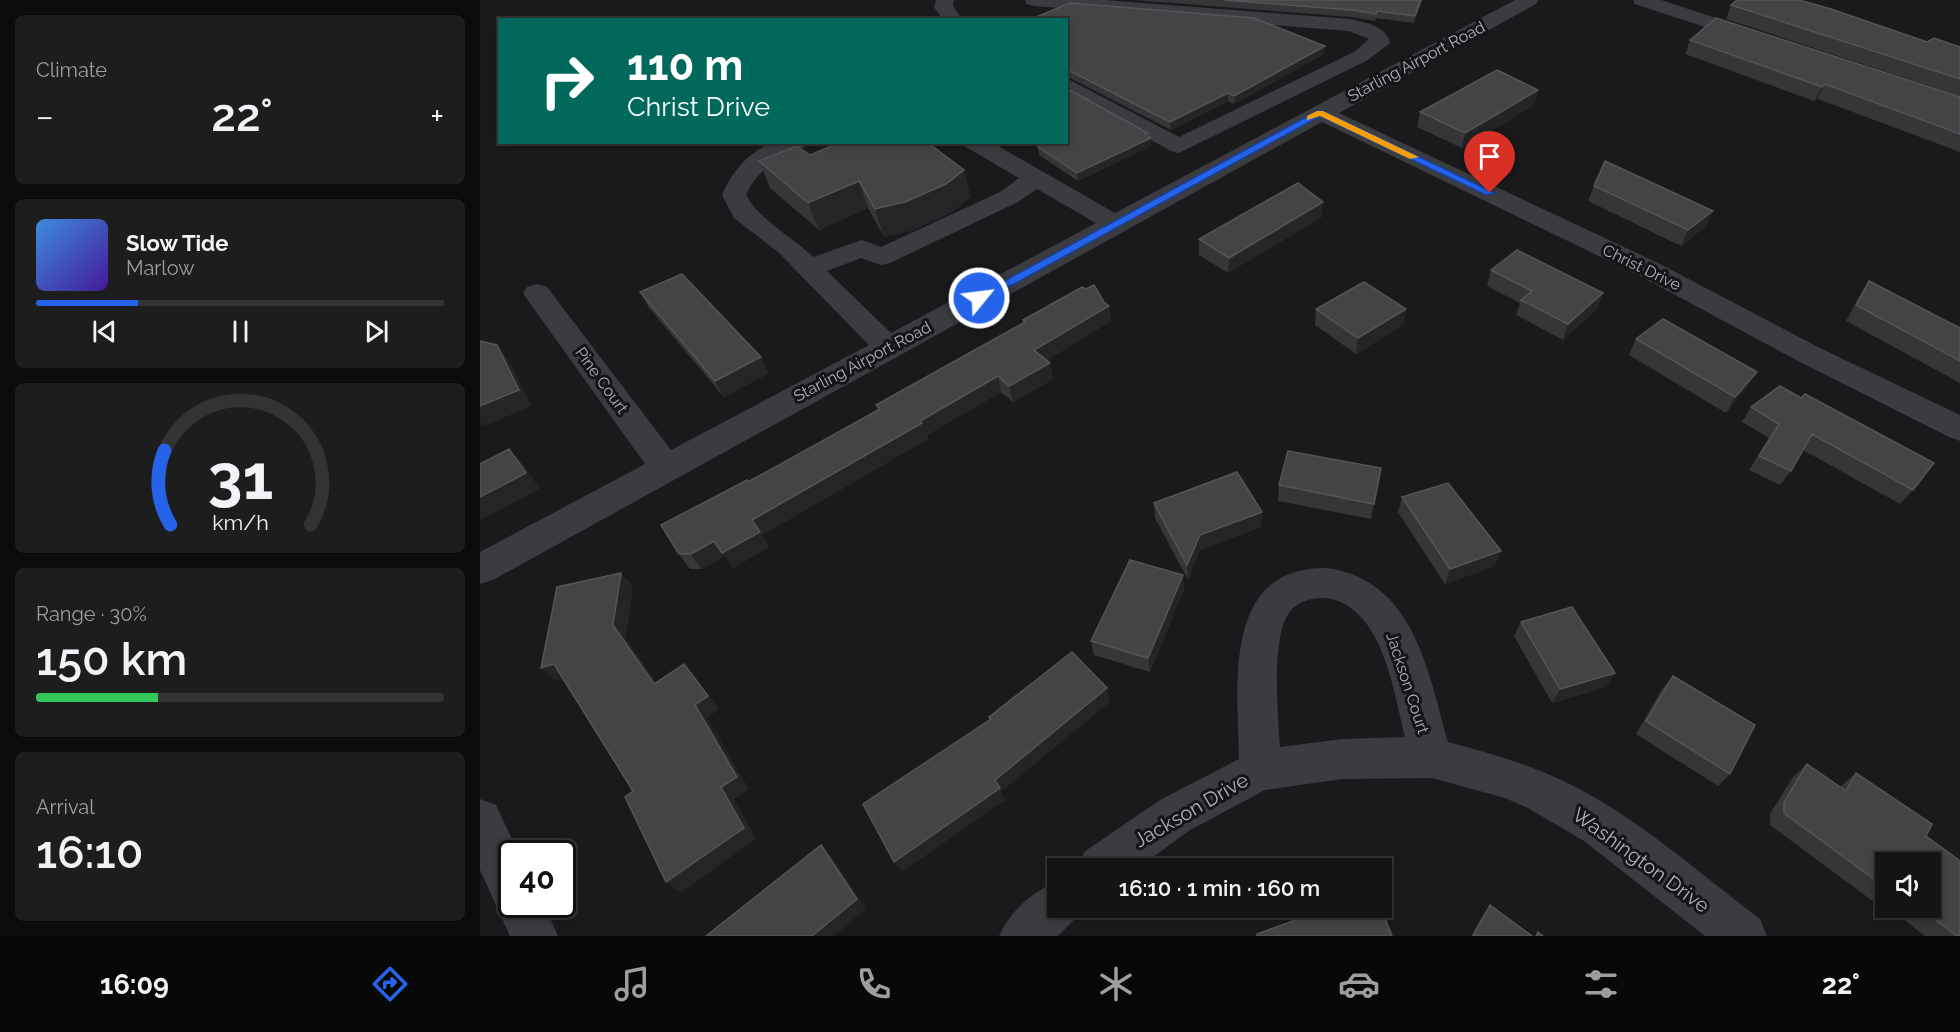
<!DOCTYPE html>
<meta charset="utf-8">
<style>
body{margin:0;font-family:Raleway,sans-serif;background:#1d1d1e;color:#f1f3f6;height:100vh;display:flex;flex-direction:column;font-size:22px;white-space:nowrap}
*{box-sizing:border-box;margin:0}
p{font-size:20px;color:#9d9ea0}
.icon{flex:none;width:33px;height:33px;fill:none;stroke:currentColor;stroke-width:2;stroke-linecap:round;stroke-linejoin:round}
.map{position:relative;flex:1;overflow:hidden}
.details{display:flex;flex-direction:column;gap:15px;padding:15px;background:#0b0b0c;width:480px}
.details>*{flex:none}
.guide{position:absolute;left:18px;top:18px;width:570px;height:126px;border-radius:0px;box-shadow:0 3px 9px #0003,0 0 0 2px #333334;background:#00695c;color:#fff;overflow:hidden}
.controls{position:absolute;left:1395px;top:852px;display:grid;gap:12px}
.controls a{display:grid;place-items:center;width:66px;height:66px;border-radius:0px;background:#141415;box-shadow:0 3px 9px #0003,0 0 0 2px #333334;font-size:30px}
.speed{position:absolute;left:18px;top:840px;display:flex;gap:12px;font-size:30px;font-weight:700;text-align:center}
.speed>*{display:grid;place-content:center;width:78px;height:78px;border-radius:50%;background:#141415;box-shadow:0 3px 9px #0003,0 0 0 2px #333334;line-height:1}
.speed .limit{border:3px solid #111;border-radius:9px;background:#fff;color:#111}
.pin{position:absolute;display:grid;place-items:center;width:51px;height:51px;color:#fff;margin:-62px -26px;border-radius:50% 50% 50% 0;rotate:-45deg;box-shadow:0 0 6px #0007}
.pin .icon{rotate:45deg}
.me{position:absolute;width:66px;margin:-33px;rotate:61deg;stroke-linejoin:round;filter:drop-shadow(0 0 4px #0008)}
.turn{display:flex;align-items:center;gap:21px;height:126px;padding:0 30px;font-size:27px}
.turn .icon{width:78px;height:78px;stroke-width:2.5}
.turn b{display:block;font-size:42px;line-height:51px}
.big{font-size:45px;font-weight:600;line-height:1.1}
.details .card{flex:1;display:flex;flex-direction:column;justify-content:center;gap:9px;min-width:0;padding:0 21px;border-radius:9px;background:#1d1d1e}
.details .dial{align-items:center;gap:0}
.dial svg{height:156px;overflow:visible;fill:none;stroke:#333334;stroke-width:7;stroke-linecap:round;text-anchor:middle}
.dial text{fill:#f1f3f6;stroke:none}
.song{display:flex;align-items:center;gap:18px}
.cover{width:72px;height:72px;border-radius:9px;background:linear-gradient(135deg,hsl(210 70% 55%),hsl(260 70% 35%))}
.played{height:6px;border-radius:3px;background:linear-gradient(90deg,#2563eb 25%,#333334 25%)}
.keys{display:flex;justify-content:space-around;direction:ltr}
.heat{display:flex;justify-content:space-between;align-items:center;font-size:33px;direction:ltr}
.charge{height:9px;border-radius:4px;background:linear-gradient(90deg,#34c759 30%,#333334 0)}
.trip{position:absolute;left:567px;top:858px;width:345px;height:60px;border-radius:0px;background:#141415;box-shadow:0 3px 9px #0003,0 0 0 2px #333334;font-weight:600;line-height:60px;text-align:center}
.tab-bar{display:flex;height:96px;justify-content:space-around;align-items:center;background:#080808;color:#9d9ea0}
.tab-bar .icon{width:42px;height:42px}
.tab-bar .current{color:#2563eb}
.tab-bar b{font-size:27px;color:#f1f3f6}
main{display:flex;flex:1;min-height:0}
.map>svg:first-child{display:block}
.lines{fill:none;stroke-linecap:round;stroke-linejoin:round}
.minor{fill:#3b3c40;fill-rule:evenodd}
.wall{fill:#363639}
.shaded-wall{fill:#252527}
.building{fill:#434446;stroke:#545558;stroke-width:1.5}
.route{fill:#2563eb;stroke:#184099;stroke-width:1.5}
.slow{fill:#f59e0b}
.labels{text-anchor:middle;stroke-width:6;stroke-linejoin:round;paint-order:stroke}
.street-label{font-size:16px;fill:#aeb2b9;stroke:#151517}
.near-street-label{font-size:20px;fill:#aeb2b9;stroke:#151517}
</style>
<main>
<section class="details">
<div class="card"><p>Climate</p>
<div class="heat"><a>−</a><b class="big">22°</b><a>+</a></div>
</div>
<div class="card">
<div class="song"><i class="cover"></i><div><b>Slow Tide</b><p>Marlow</p></div></div>
<div class="played"></div>
<div class="keys"><svg class="icon" aria-label="previous" viewBox="0 0 24 24"><path d="M18 5L8 12l10 7zM5 5v14"/></svg><svg class="icon" aria-label="pause" viewBox="0 0 24 24"><path d="M8 5v14M16 5v14"/></svg><svg class="icon" aria-label="next" viewBox="0 0 24 24"><path d="M6 5l10 7-10 7zM19 5v14"/></svg></div>
</div>
<div class="card dial"><svg viewBox="0 0 100 80">
<path d="M14 69A42 42 0 1 1 86 69"/>
<path d="M14 69A42 42 0 0 1 11 31" stroke="#2563eb"/>
<text x="50" y="56" font-size="32" font-weight="700">31</text>
<text x="50" y="72" font-size="11">km/h</text>
</svg></div>
<div class="card"><p>Range · 30%</p><b class="big">150 km</b><div class="charge"></div></div>
<div class="card"><p>Arrival</p><b class="big">16:10</b></div>
</section>
<div class="map">
<svg width="1480" height="936" viewBox="0 0 1480 936">
<rect width="100%" height="100%" fill="#1a1a1c"/>
<g class="lines">
<path class="minor" d="M456 0H474L473 6 483 20H463L454 7Z
M545 0H625L871 19C886 23 907 26 910 43L888 60 699 153 691 151 586 93V78L699 137 874 52 889 39 869 31 554 6 547 4Z
M1035 0H1058L1056 4 859 113 1180 264 1338 347 1480 415V441L1469 437 1318 361 1160 276 842 122 13 580 0 584V552L165 464 47 299 43 293 47 287 57 284 67 287 191 450 389 345 299 253 254 218 242 195C251 173 273 145 299 142 308 142 318 142 327 142L324 147C300 158 277 169 266 195 280 221 312 236 333 257L382 240 401 247 520 192 539 178 486 147 483 142H511L635 213ZM557 189 616 223 411 333 347 271 381 258 401 265 410 263 538 202Z
M1153 0H1181L1281 33 1284 37 1281 41H1267L1155 4Z
M847 568C934 580 948 671 968 742 1005 752 1042 762 1077 778 1152 812 1215 870 1280 919L1287 936H1225L1104 841 1048 808 1025 798 952 778 862 779 785 790 710 830 658 868H598L604 852 680 800 759 759C758 687 741 566 847 568ZM847 598C903 607 914 693 925 737L862 739 800 747C798 716 791 637 809 613 818 600 833 598 847 598Z
M0 799 16 805 39 854H32V904H64L78 936H30L0 870Z
M578 881V908H600L594 920 578 936H519C530 911 553 891 578 881Z"/>
</g>
<path class="wall" d="M653 0H942L934 23 896 18 895 21 871 17Z
M1251 5 1447 42 1480 47V152L1338 99 1334 101 1205 54 1210 40 1470 93 1246 19Z
M586 20 845 46 844 54 754 104 748 101 691 130 586 76Z
M1058 90 1054 105 982 148 937 127 940 112Z
M668 136 671 138V146L598 181 559 155 558 147 564 144 562 142H586Z
M330 155 491 197 472 212 433 230 404 237 388 208 339 230 290 188 279 161Z
M1114 186 1226 226 1201 246 1108 201Z
M842 217 748 273 719 255V239Z
M1011 270 1123 293 1117 309 1083 340 1036 315 1040 303 1007 286Z
M1389 281 1480 328V383L1366 321 1379 297Z
M160 292 289 373 244 397 169 308Z
M836 309H926L923 325 876 354 835 325Z
M543 320 631 321 567 360 573 379 533 402 521 392 447 435 448 439 282 535 289 547 253 568 245 556 222 569H210L199 554 268 482 398 410 396 405 543 323Z
M1156 339 1267 387 1246 413 1149 355Z
M1300 386 1433 490 1420 504 1323 450 1311 471 1300 485 1269 470 1289 438 1262 422 1271 407Z
M901 468 891 519 798 501 799 485Z
M922 497 1015 566 965 584 918 512Z
M674 503 781 527 720 550 708 580 675 518Z
M703 575 704 590 670 672 614 655 611 641Z
M1041 622 1135 673 1126 687 1072 703 1034 636Z
M1193 676 1250 774 1238 786 1156 734 1182 689Z
M1327 764 1360 787 1376 773 1446 836 1480 936H1445L1409 908H1450L1406 862V905L1402 902 1398 905 1290 825V814L1313 777Z
M1010 905 1052 936H991L1003 915Z"/>
<path class="shaded-wall" d="M941 0H942L934 23 935 16Z
M845 46 844 54 754 104V96Z
M1345 84 1338 99 1334 101 1342 87Z
M1058 90 1054 105 982 148 985 133Z
M748 93V101L691 130 690 122Z
M668 133 669 139 671 138V146L598 181 597 173Z
M484 170 491 197 472 212 433 230 404 237 395 209Z
M379 181 388 208 339 230 328 203Z
M843 202 842 217 748 273 749 258Z
M1233 211 1226 226 1201 246 1208 230Z
M1123 293 1117 309 1083 340 1088 324Z
M629 306 631 321 558 366 554 350Z
M926 309 923 325 876 354 878 338Z
M17 345 29 361 52 406 4 426 0 422V406Z
M281 357 289 373 244 397 235 381Z
M570 363 573 379 533 402 529 386Z
M1277 372 1267 387 1246 413 1255 397Z
M518 376 521 392 447 435 448 439 282 535 289 547 253 568 245 556 222 569 211 554 272 520 440 421Z
M29 449 43 464 60 489 0 520V497Z
M782 512 781 527 720 550 708 580 707 565 720 535Z
M1021 551 1015 566 965 584 970 569Z
M141 573 153 587 146 639 187 697 174 684 133 625Z
M703 575 704 590 670 672 668 658Z
M74 664 89 678 76 681 61 668Z
M204 664 216 678 239 709 227 718 269 789 254 799 276 839 201 893 186 882 241 787 215 705Z
M1135 673 1126 687 1072 703 1080 689Z
M627 688 630 702 521 792 525 800 422 872 414 862Z
M341 845 351 856 386 909 354 936H332Z"/>
<path class="building" d="M745 0H941L935 16 897 11 896 14 872 10Z
M1257 0H1319L1351 9 1447 42 1454 38 1480 47V79L1251 5Z
M590 3 774 18 845 46 754 96 748 93 690 122 586 69V20H549Z
M1236 18 1480 97V134L1345 84 1342 87 1210 40Z
M1017 70 1058 90 985 133 940 112Z
M586 88 668 133 665 134 671 138 597 173 558 147 567 142H586Z
M361 142H447L484 170 466 184 425 202 395 209 379 181 328 203 279 161 317 146 330 155Z
M1125 161 1233 211 1208 230 1114 186Z
M818 183 843 202 749 258 719 239Z
M1037 250 1123 293 1088 324 1041 300 1052 291 1011 270Z
M202 274 281 357 235 381 160 292Z
M1389 281 1480 328V361L1376 305Z
M884 282 926 309 878 338 836 309Z
M614 285 624 302 629 306 554 350 570 363 529 386 518 376 440 421 442 423 272 520 280 532 242 553 234 541 211 554H199L181 525 267 480 268 482 400 409 396 405 545 322 543 320 602 287 606 289Z
M1183 319 1277 372 1255 397 1156 339Z
M0 341 17 345 39 390 0 406Z
M1300 386 1321 398 1325 394 1454 463 1433 490 1332 434 1311 471 1279 456 1299 424 1271 407Z
M29 449 46 473 0 497V464Z
M808 451 901 468 894 504 799 485Z
M757 472 782 512 720 535 707 565 674 503Z
M968 483 1021 551 970 569 922 497Z
M650 560 703 575 668 658 611 641Z
M141 573 133 625 174 684 204 664 228 696 215 705 257 777 241 787 264 828 186 882 145 797 153 791 74 664 61 668 77 587Z
M1092 607 1135 673 1080 689 1041 622Z
M592 652 627 688 515 780 520 788 414 862 383 804 511 719 509 717Z
M1193 676 1275 725 1250 774 1166 721Z
M1327 764 1366 791 1376 773 1452 824 1446 836 1480 861V936H1477L1440 908H1450V862H1406V888L1304 813V802Z
M341 845 377 899 332 936H226Z
M1010 905 1052 936H993Z
M849 908H901L912 936H777V934Z
M1058 932 1063 936H1056Z"/>
<path class="route" d="M837 111H843L1015 193 1006 195 840 116 503 301 499 302 493 298Z"/>
<path class="slow" d="M837 111H843L939 157 930 159 840 116 827 120V116Z"/>
<g class="labels">
<g class="street-label">
<text transform="translate(936 61) rotate(-28)" y="6">Starling Airport Road</text>
<text transform="translate(1162 267) rotate(26)" y="6">Christ Drive</text>
<text transform="translate(382 361) rotate(-28)" y="6">Starling Airport Road</text>
<text transform="translate(122 380) rotate(54)" y="6">Pine Court</text>
<text transform="translate(928 683) rotate(72)" y="6">Jackson Court</text>
</g>
<g class="near-street-label">
<text transform="translate(711 810) rotate(-30)" y="7">Jackson Drive</text>
<text transform="translate(1161 860) rotate(36)" y="7">Washington Drive</text>
</g>
</g>
</svg>
<div class="controls">
<a><svg class="icon" aria-label="sound" viewBox="0 0 24 24"><path d="M4 9h4l5-4v14l-5-4H4zM17 9q2 3 0 6"/></svg></a>
</div>
<div class="speed"><div class="limit">40</div></div>
<div class="pin" style="left:1010px;top:193px;background:#d93025"><svg class="icon" aria-label="arrive" viewBox="0 0 24 24"><path d="M6 21V4h12l-3 4 3 4H6"/></svg></div>
<svg class="me" style="left:499px;top:298px" viewBox="-20 -20 40 40"><circle r="17" fill="#2563eb" stroke="#fff" stroke-width="3"/><path d="M0-11L8 9 0 5-8 9z" fill="#fff"/></svg>
<div class="trip">16:10 · 1 min · 160 m</div>
<div class="guide">
<div class="turn"><svg class="icon" aria-label="right" viewBox="0 0 24 24"><path d="M7 20v-9h11M14 6l5 5-5 5"/></svg><div><b>110 m</b>Christ Drive</div></div>
</div>
</div>
</main>
<nav class="tab-bar">
<b>16:09</b>
<svg class="icon current" aria-label="directions" viewBox="0 0 24 24"><path d="M12 3l9 9-9 9-9-9zM9 14v-3h6M13 9l2 2-2 2"/></svg>
<svg class="icon" aria-label="music" viewBox="0 0 24 24"><path d="M9 18V5l10-2v13"/><circle cx="6" cy="18" r="3"/><circle cx="16" cy="16" r="3"/></svg>
<svg class="icon" aria-label="phone" viewBox="0 0 24 24"><path d="M5 4h4l2 5-3 2q2 4 5 5l2-3 5 2v4C11 20 4 13 5 4z"/></svg>
<svg class="icon" aria-label="climate" viewBox="0 0 24 24"><path d="M12 3v18M4 7l16 10M4 17L20 7"/></svg>
<svg class="icon" aria-label="car" viewBox="0 0 24 24"><path d="M5 17H2v-5l4-1 3-4h7l3 4 3 1v5h-3M9 17h6M6 11h13"/><circle cx="7" cy="17" r="2"/><circle cx="17" cy="17" r="2"/></svg>
<svg class="icon" aria-label="filters" viewBox="0 0 24 24"><path d="M4 7h16M4 17h16"/><circle cx="9" cy="7" r="2"/><circle cx="15" cy="17" r="2"/></svg>
<b>22°</b>
</nav>
